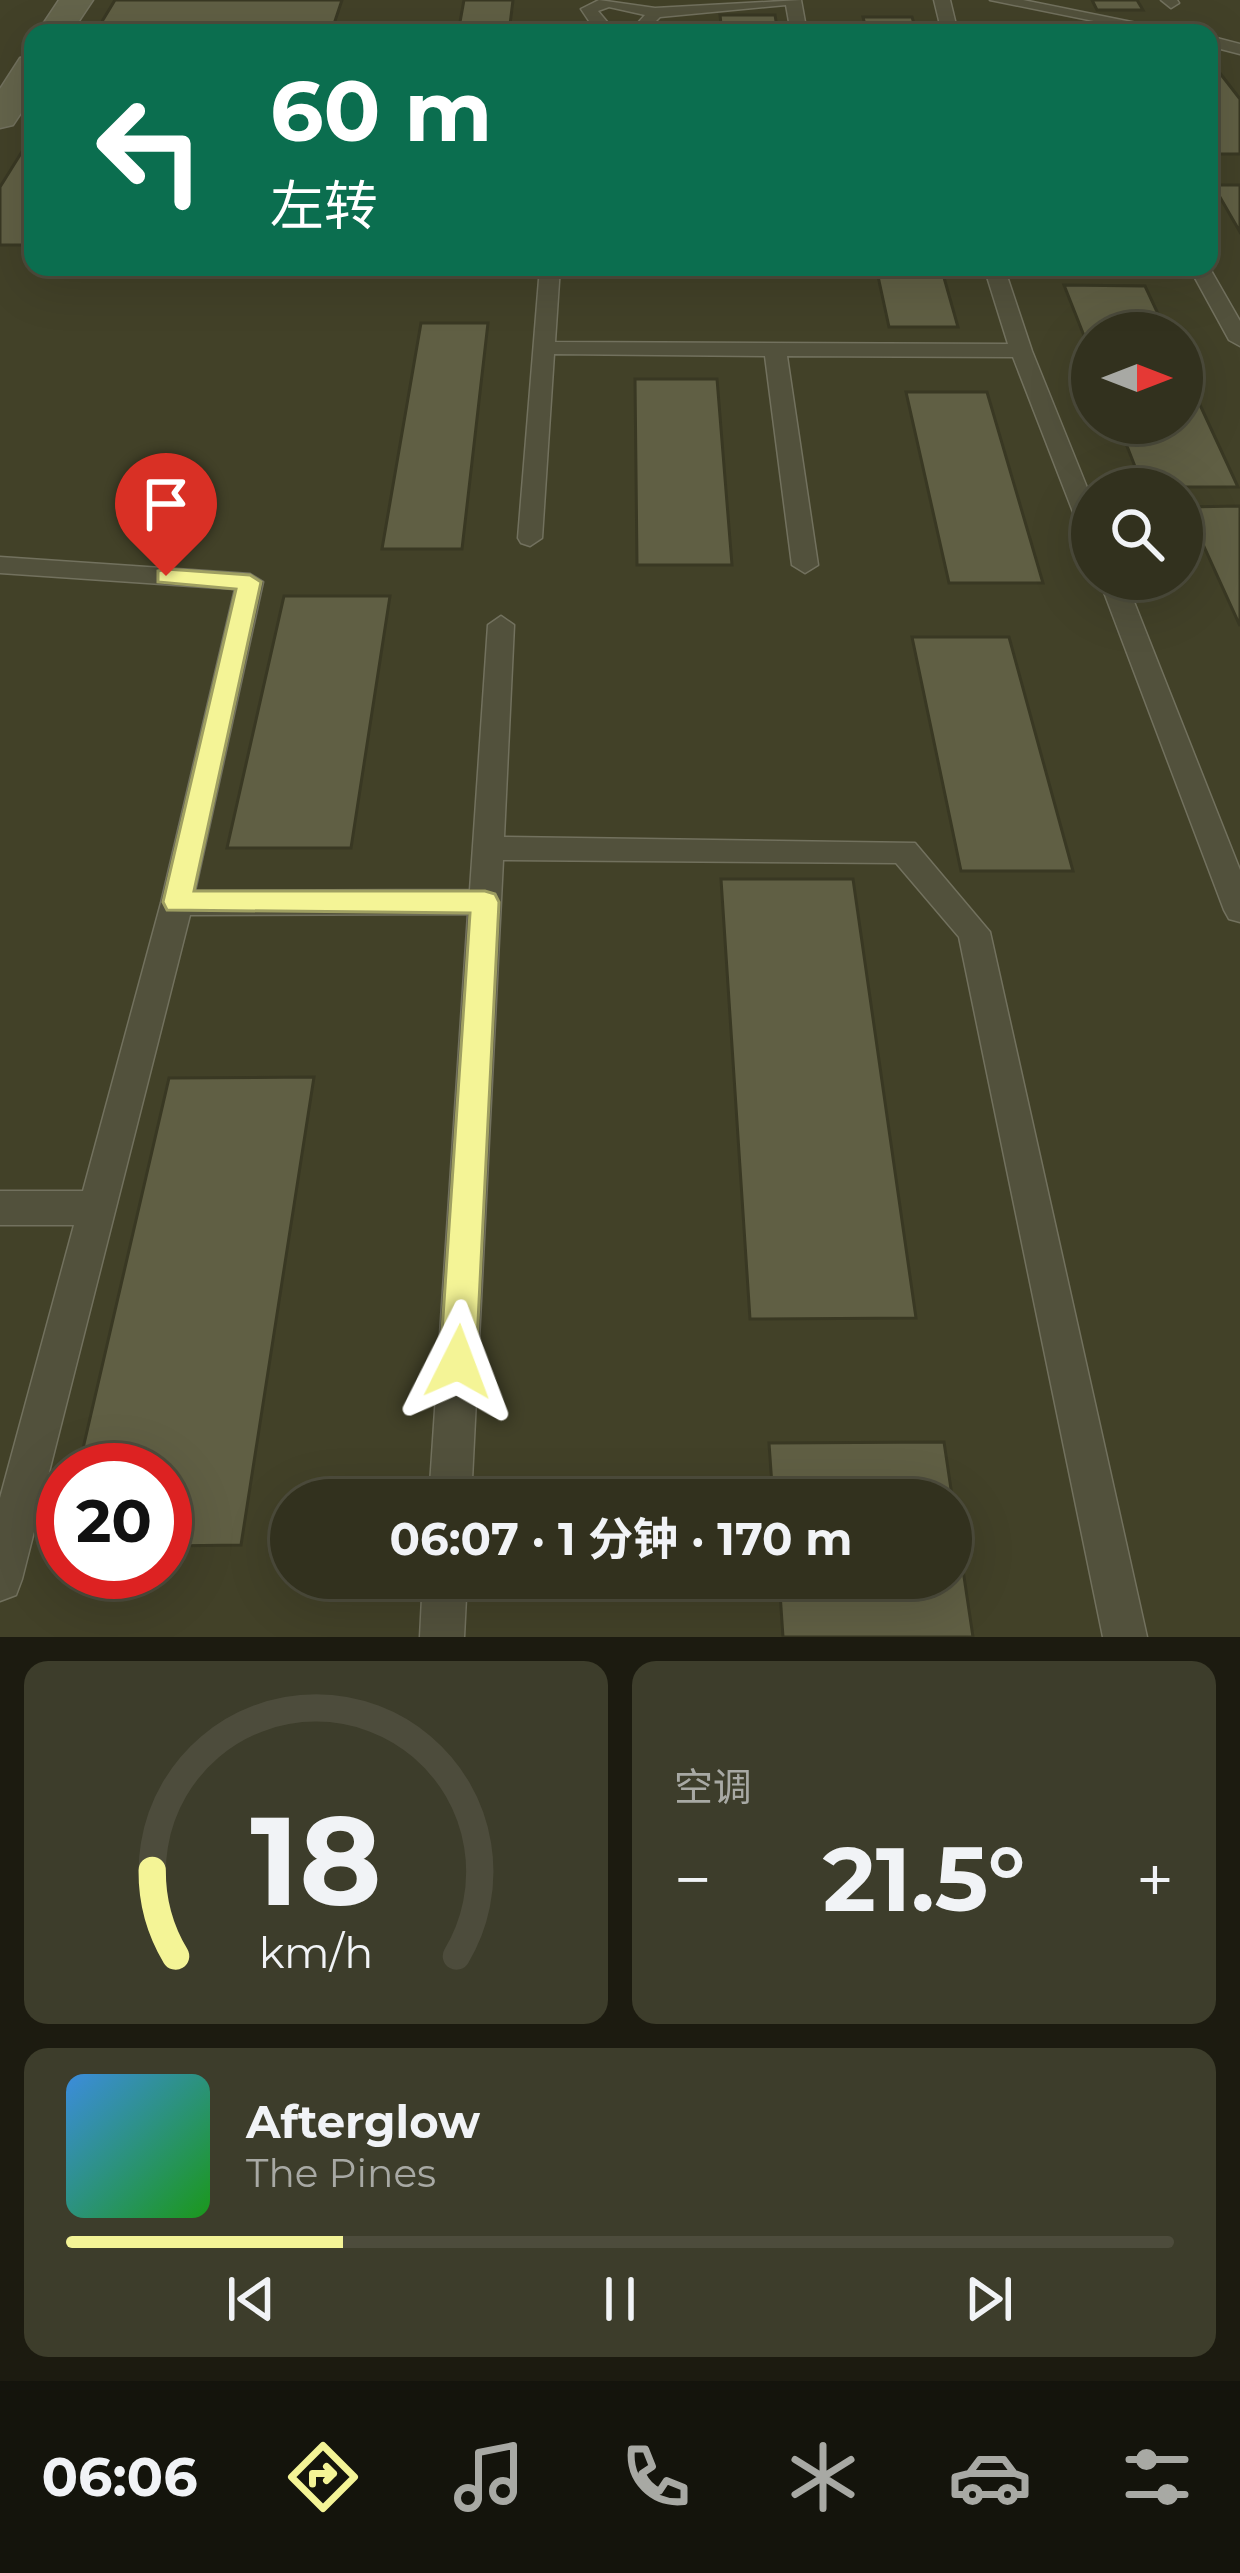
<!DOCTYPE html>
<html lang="zh">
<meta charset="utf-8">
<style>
body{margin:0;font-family:Montserrat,"Noto Sans SC",sans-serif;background:#3d3d2b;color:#f1f3f6;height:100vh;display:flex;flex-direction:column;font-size:45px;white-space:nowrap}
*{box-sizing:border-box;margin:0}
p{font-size:39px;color:#a8a9a4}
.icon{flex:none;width:66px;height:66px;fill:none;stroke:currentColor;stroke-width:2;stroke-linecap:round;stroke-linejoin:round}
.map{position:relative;height:1637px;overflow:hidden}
.panel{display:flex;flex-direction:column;gap:24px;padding:24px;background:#1c1b10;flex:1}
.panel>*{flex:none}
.hud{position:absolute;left:24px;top:24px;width:1194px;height:252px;border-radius:24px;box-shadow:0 12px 48px #0002,0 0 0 3px #4d4c3c;background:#0b6e4f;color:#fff;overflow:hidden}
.needle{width:78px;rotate:90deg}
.fabs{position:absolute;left:1071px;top:312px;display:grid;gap:24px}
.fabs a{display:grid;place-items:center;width:132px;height:132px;border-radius:50%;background:#32311e;box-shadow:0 12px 48px #0002,0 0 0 3px #4d4c3c;font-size:60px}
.speed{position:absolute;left:36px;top:1443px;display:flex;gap:24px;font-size:60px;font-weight:700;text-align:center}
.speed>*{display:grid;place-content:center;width:156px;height:156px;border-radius:50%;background:#32311e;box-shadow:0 12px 48px #0002,0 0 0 3px #4d4c3c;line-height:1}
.speed .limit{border:18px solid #d22;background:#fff;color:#111}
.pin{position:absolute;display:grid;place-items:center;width:102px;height:102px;color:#fff;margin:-123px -51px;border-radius:50% 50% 50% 0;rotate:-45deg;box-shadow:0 0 12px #0007}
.pin .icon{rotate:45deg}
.me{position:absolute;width:132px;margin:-66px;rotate:3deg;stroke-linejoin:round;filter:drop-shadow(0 0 9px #0008)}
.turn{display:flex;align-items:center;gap:42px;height:252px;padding:0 48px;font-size:54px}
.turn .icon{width:156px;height:156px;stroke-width:2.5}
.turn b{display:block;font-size:84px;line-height:102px}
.big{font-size:90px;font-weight:700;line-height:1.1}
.panel .card{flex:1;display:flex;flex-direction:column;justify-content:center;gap:18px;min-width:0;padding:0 42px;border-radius:24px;background:#3d3d2b}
.panel .dial{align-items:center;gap:0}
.dial svg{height:312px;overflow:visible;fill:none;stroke:#4d4c3c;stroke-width:7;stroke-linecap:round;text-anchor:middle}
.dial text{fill:#f1f3f6;stroke:none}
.song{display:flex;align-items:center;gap:36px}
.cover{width:144px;height:144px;border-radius:18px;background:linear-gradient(135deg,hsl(210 70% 55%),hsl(120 70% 35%))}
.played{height:12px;border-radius:6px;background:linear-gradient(90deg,#f4f496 25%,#4d4c3c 25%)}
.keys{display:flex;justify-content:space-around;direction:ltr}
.heat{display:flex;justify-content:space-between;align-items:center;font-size:66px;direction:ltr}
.panel .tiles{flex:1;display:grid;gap:24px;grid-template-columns:1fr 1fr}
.card:last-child{grid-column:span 2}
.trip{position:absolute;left:270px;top:1479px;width:702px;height:120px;border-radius:60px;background:#32311e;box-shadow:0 12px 48px #0002,0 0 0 3px #4d4c3c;font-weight:700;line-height:120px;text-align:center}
.menu{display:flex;height:192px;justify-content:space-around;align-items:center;background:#14140c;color:#a8a9a4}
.menu .icon{width:84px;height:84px}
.menu .selected{color:#f4f496}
.menu b{font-size:54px;color:#f1f3f6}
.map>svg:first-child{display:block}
.building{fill:#605f44;stroke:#393823;stroke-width:3}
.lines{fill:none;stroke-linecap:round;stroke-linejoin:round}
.service-casing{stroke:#72715e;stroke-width:3}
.secondary-casing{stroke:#72715e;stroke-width:3}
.service{fill:#52513c;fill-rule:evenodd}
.secondary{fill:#64644b;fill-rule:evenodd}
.route{fill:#f4f496;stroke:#9f9f62;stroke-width:3}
</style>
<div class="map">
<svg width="1240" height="1637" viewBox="0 0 1240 1637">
<rect width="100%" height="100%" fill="#424128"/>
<path class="building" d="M115 0H342L331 33H95Z
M464 0H513L509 33H458Z
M1092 0H1137L1143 10H1097Z
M720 15H775L778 33H722Z
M863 17H912L917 33H867Z
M1004 25H1057L1061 33H1008Z
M1209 59 1240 99V154H1220L1209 137Z
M33 134V245H0V187Z
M1213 185H1240V232Z
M876 267H941L958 327H889Z
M1064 285 1145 286 1167 333H1092V356Z
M421 323H488L462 549H382Z
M1182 366 1238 487H1143L1118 423H1182Z
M635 379H717L732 565H637Z
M906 392H987L1043 583H949Z
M1240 506V626L1186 507Z
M284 596H390L351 848H227Z
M912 637H1009L1073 871H961Z
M721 879H853L916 1318 750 1319Z
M314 1077 241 1545 165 1546V1470H78L169 1078Z
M944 1442 973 1637H783L779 1578H951V1500H773L769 1443Z"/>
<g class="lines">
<g class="service-casing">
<path id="service" d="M599 0 655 8 801 0 807 33H791L786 5 660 17 644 33H597L581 9ZM609 7 645 15 636 25 613 29 598 11Z
M934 0H950L958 33H942Z
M990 0H1023L1186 33H1153Z
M1161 0H1177L1179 3 1171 8Z
M1209 36 1240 44V54L1209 46Z
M540 267H560L555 342 1008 344 984 267H1004L1032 351 1092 500V538L1080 530 1013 357 787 356 818 565 805 573 792 565 765 356 554 354 542 538 530 546 521 543 518 538Z
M1189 267H1209L1240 321V346L1229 340Z
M0 557 250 574 263 582 195 891 470 890 488 625 501 616 514 625 504 837 915 843 990 932 1147 1637H1103L959 937 896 863 503 860 471 1500H429L468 914 190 915 22 1579 16 1595 0 1601V1498L74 1225H0V1191H83L161 903 235 589 0 573Z
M1099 579H1125L1240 870V922L1229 919 1224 910Z
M423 1578H467L464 1637H420Z"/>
</g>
<g class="secondary-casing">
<path id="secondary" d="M59 0H93L71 33H37Z
M33 55V95L13 125 0 128V89L20 58Z"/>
</g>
<use href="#service" class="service"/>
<use href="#secondary" class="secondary"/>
</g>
<path class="route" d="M166 569 250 575 261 582 194 891H485L495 894 499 902 476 1362 471 1375 458 1380 445 1375 440 1362 470 913 167 910 163 902 236 589 158 582V571Z"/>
</svg>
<div class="fabs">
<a><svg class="needle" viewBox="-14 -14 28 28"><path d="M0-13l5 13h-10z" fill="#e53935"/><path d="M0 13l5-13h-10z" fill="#a8a9a4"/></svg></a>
<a><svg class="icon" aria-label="search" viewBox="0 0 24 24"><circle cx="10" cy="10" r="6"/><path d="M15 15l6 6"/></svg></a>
</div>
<div class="speed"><div class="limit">20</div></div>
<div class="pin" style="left:166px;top:576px;background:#d93025"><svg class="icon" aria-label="arrive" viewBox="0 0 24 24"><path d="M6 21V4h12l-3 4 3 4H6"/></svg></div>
<svg class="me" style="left:458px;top:1362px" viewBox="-20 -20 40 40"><path d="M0-17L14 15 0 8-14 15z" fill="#f4f496" stroke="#fff" stroke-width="4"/></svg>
<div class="trip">06:07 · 1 分钟 · 170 m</div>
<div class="hud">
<div class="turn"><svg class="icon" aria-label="left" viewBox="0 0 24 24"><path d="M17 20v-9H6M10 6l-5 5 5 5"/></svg><div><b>60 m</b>左转</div></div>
</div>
</div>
<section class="panel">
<div class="tiles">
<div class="card dial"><svg viewBox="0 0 100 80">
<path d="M14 69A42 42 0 1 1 86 69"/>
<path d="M14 69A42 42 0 0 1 8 47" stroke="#f4f496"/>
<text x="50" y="56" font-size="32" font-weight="700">18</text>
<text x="50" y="72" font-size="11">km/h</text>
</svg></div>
<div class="card"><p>空调</p>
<div class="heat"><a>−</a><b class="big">21.5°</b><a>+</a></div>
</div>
<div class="card">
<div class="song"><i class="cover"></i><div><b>Afterglow</b><p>The Pines</p></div></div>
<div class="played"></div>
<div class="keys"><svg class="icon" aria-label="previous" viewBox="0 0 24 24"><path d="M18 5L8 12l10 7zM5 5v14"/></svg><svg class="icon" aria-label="pause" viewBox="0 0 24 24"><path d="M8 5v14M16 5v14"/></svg><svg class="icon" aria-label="next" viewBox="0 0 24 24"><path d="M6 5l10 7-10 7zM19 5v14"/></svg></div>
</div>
</div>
</section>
<nav class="menu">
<b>06:06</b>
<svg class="icon selected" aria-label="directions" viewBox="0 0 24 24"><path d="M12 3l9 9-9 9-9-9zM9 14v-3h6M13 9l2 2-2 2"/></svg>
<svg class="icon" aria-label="music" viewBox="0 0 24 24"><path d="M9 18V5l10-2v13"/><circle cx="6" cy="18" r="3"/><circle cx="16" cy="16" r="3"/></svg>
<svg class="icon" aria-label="phone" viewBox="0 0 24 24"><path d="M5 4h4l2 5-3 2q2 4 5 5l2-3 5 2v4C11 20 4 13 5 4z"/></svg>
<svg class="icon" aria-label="climate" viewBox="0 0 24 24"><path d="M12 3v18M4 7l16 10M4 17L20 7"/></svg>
<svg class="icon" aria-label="car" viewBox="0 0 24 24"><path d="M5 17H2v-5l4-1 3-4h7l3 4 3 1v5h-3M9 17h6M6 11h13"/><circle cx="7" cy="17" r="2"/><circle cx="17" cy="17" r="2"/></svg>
<svg class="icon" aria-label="filters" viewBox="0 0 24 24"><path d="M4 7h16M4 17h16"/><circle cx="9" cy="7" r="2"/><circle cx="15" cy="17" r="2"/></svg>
</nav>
